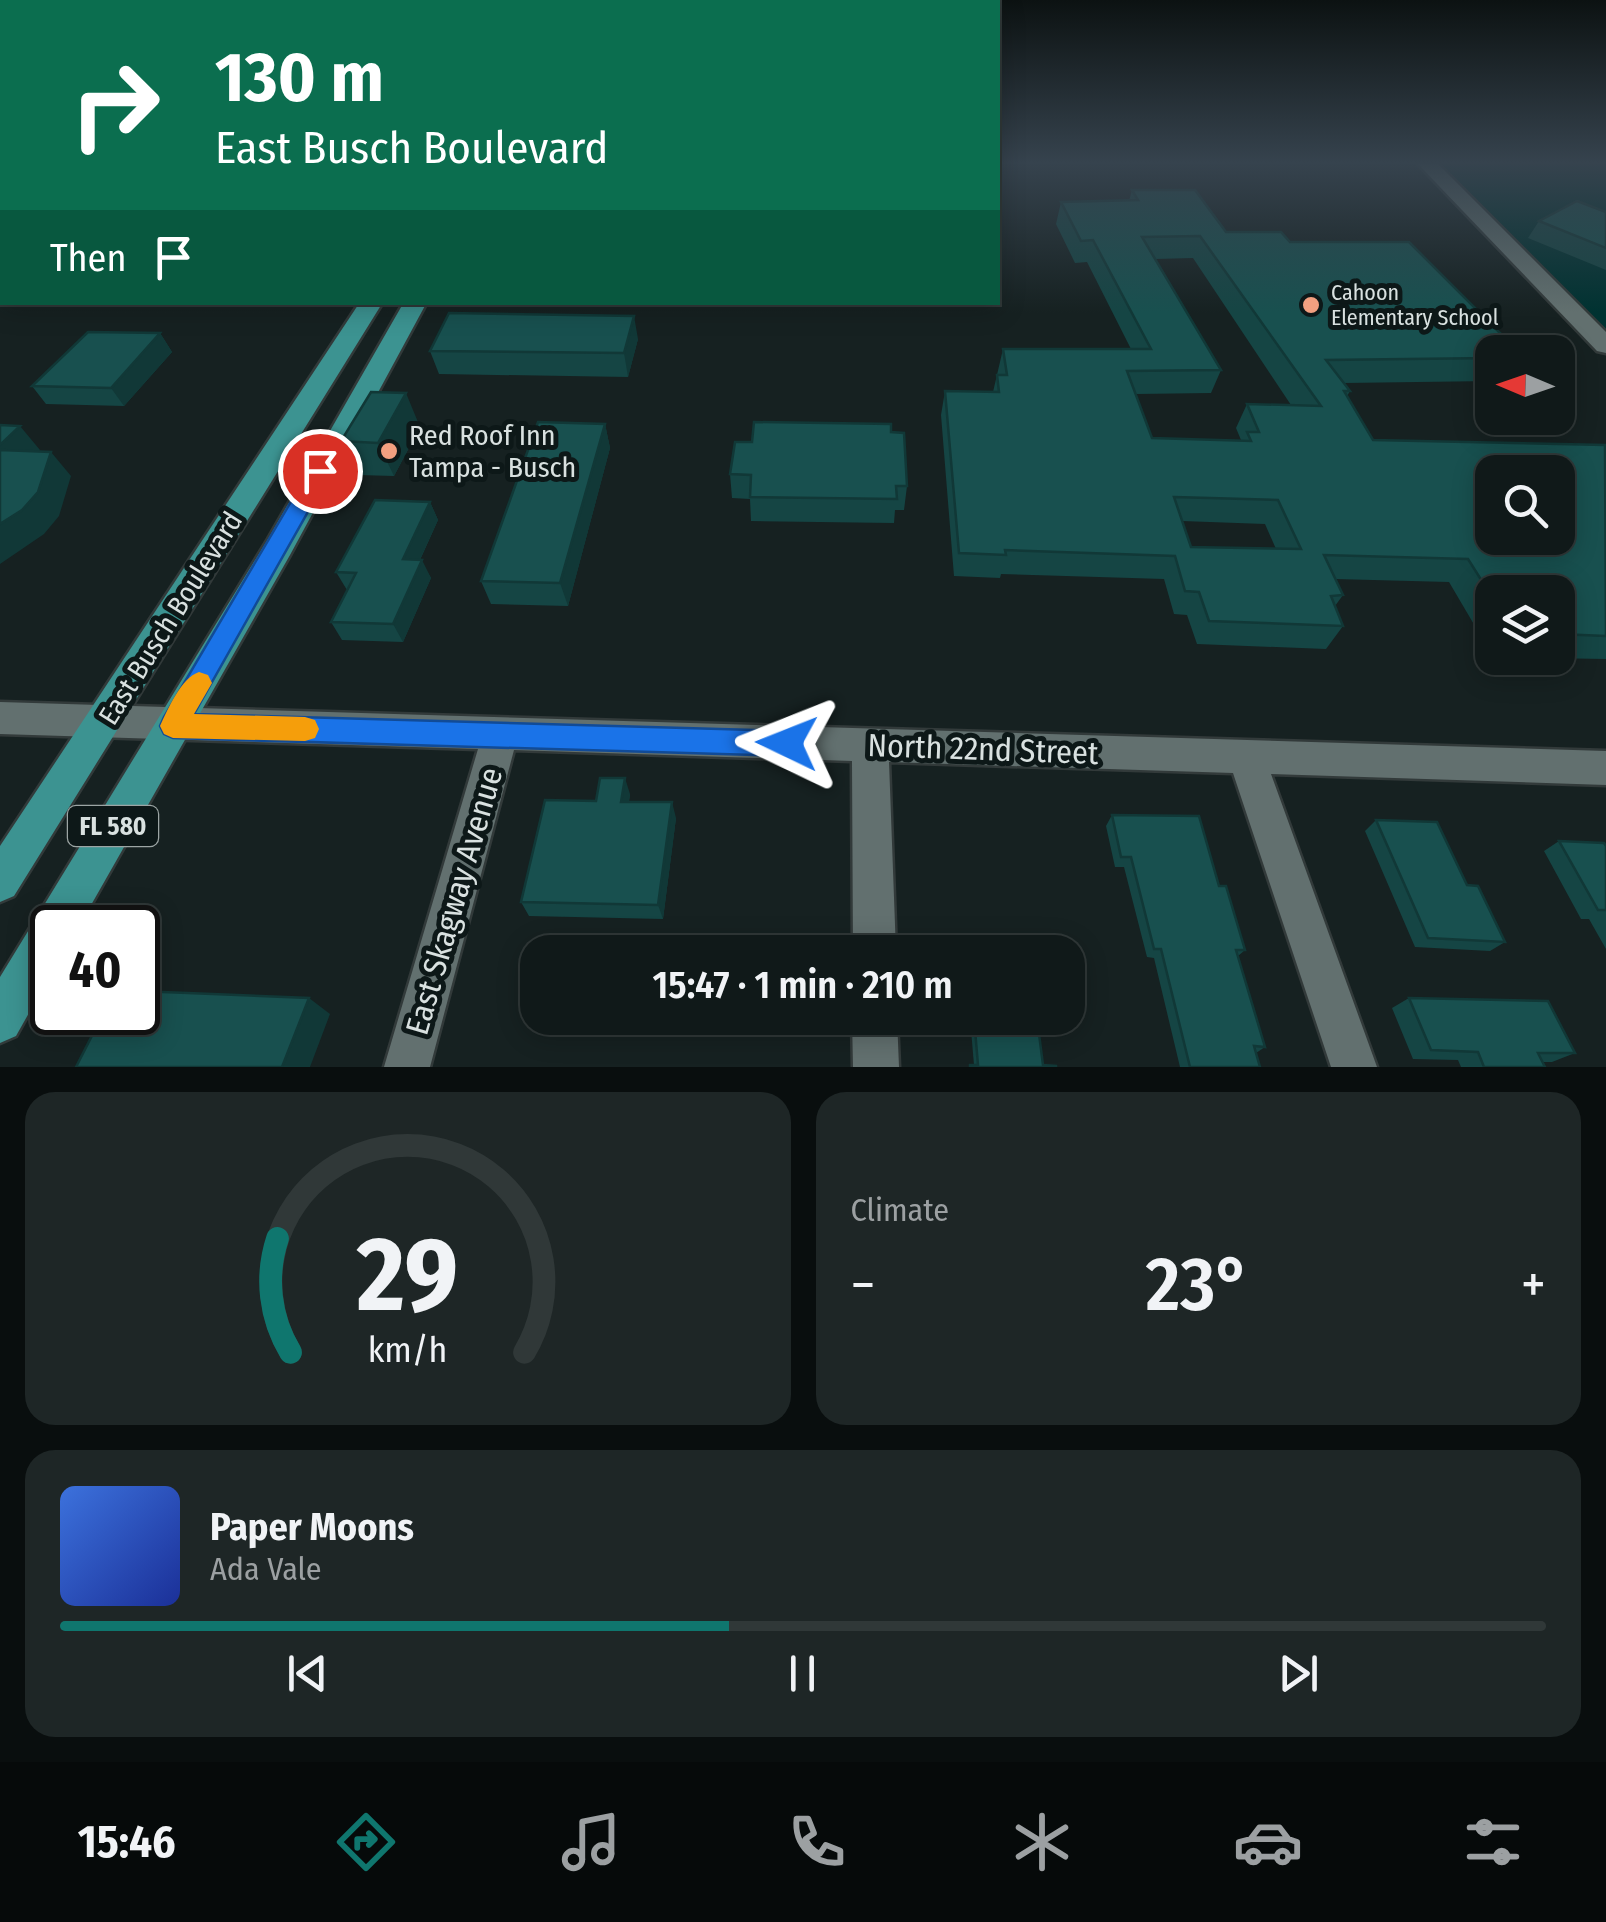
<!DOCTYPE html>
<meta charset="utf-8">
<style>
body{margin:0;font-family:"Fira Sans Condensed",sans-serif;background:#1e2626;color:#f1f3f6;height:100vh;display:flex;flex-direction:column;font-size:38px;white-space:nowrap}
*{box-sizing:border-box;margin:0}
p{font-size:32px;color:#9ca0a2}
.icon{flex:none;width:55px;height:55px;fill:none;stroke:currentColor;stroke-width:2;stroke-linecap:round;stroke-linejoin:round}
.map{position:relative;height:1067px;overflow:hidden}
.drawer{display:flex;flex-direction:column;gap:25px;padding:25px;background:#090e0e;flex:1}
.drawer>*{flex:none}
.top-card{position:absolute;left:0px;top:0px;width:1000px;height:305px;box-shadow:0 5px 25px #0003,0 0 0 2px #303838;background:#0b6e4f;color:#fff;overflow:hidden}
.needle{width:65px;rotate:272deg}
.tools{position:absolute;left:1475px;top:335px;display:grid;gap:20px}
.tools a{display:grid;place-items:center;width:100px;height:100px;border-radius:20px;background:#101919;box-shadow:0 5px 25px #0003,0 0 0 2px #303838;font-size:50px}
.speed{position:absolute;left:30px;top:905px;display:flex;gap:20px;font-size:50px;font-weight:700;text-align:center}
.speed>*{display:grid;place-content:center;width:130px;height:130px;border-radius:50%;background:#101919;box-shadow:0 5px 25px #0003,0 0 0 2px #303838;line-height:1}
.speed .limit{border:5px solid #111;border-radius:15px;background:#fff;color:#111}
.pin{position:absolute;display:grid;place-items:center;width:85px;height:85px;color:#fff;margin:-42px;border:5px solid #fff;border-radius:50%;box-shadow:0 2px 10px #0007}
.me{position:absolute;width:110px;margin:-55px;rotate:272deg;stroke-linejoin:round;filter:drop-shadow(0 0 8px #0008)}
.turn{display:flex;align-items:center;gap:35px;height:210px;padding:0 50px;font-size:45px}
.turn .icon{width:130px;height:130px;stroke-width:2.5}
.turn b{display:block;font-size:70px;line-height:85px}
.then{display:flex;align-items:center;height:95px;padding:0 50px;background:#0003;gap:20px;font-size:38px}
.big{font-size:75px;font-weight:600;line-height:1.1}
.drawer .card{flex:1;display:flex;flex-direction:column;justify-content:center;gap:15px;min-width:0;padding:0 35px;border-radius:30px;background:#1e2626}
.drawer .dial{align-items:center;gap:0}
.dial svg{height:260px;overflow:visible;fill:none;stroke:#303838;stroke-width:7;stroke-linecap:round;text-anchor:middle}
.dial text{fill:#f1f3f6;stroke:none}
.song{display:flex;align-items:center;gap:30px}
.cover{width:120px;height:120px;border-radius:15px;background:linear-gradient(135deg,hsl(220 70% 55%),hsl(230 70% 35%))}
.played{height:10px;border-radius:5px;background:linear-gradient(90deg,#0f766e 45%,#303838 45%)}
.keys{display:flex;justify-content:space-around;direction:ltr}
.heat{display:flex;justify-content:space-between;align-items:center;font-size:55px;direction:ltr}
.drawer .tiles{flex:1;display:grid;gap:25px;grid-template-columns:1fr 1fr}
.card:last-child{grid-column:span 2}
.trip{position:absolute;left:520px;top:935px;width:565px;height:100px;border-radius:30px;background:#101919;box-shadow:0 5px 25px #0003,0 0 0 2px #303838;font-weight:600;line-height:100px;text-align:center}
.dock{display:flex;height:160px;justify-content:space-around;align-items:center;background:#060a0a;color:#9ca0a2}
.dock .icon{width:70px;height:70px}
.dock .current{color:#0f766e}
.dock b{font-size:45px;color:#f1f3f6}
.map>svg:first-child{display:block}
.green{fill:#003231}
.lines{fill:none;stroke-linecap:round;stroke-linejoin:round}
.minor-casing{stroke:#323a3a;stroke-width:5}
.major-casing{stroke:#323a3a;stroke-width:5}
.minor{fill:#62706f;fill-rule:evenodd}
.major{fill:#3c9391;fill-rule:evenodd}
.wall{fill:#154544;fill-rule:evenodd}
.shaded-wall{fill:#113837}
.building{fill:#18504f;stroke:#113837;stroke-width:2.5;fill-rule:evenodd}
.route{fill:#1a73e8;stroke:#114b97;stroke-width:2.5}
.slow{fill:#f59e0b}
.poi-dot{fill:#f2a080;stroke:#0d1818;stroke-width:4}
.labels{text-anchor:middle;stroke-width:10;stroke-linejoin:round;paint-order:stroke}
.far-poi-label{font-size:22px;fill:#d9e1e0;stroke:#0d1818;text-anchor:start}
.shield{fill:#0d1818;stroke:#9ca5a4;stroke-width:2.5}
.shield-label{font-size:25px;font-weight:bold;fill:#d9e1e0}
.poi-label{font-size:28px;fill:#d9e1e0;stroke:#0d1818;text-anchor:start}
.street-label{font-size:28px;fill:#d9e1e0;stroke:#0d1818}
.near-street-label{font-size:32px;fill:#d9e1e0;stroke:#0d1818}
</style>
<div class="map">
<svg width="1606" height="1067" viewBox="0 0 1606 1067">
<rect width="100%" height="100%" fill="#162121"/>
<path class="green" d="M1436 163H1606V332Z"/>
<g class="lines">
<g class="minor-casing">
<path id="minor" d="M1417 163H1437L1606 332V353L1597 351Z
M0 702 1606 751V785L1271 774 1377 1067H1331L1233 773 889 762 896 952H853L852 761 514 750 430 1067H384L478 749 0 734Z
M852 1018H897L899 1067H853Z"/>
</g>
<g class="major-casing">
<path id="major" d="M360 302H383L14 896 0 902V846Z
M404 302H427L290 555 78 928H52V972L16 1036 0 1043V977L268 539Z"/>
</g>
<use href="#minor" class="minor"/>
<use href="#major" class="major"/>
</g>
<path class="wall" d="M1132 190 1226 232 1290 242 1492 352V381L1344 383 1350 391 1347 396 1373 440 1606 446V659L1544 658H1558V592H1492V655L1449 582 1335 579 1343 595 1335 606 1343 626 1326 649 1197 644 1187 615 1174 614 1164 579 1001 574 1000 578 954 576 941 415 945 391 993 392 1003 349H1131L1087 262 1075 263 1056 224 1061 202 1129 201ZM1193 258 1291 405 1247 404 1236 428 1241 440 1152 438 1136 394 1211 393 1221 370 1155 259ZM1182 521 1265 524 1276 549 1191 547Z
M1606 212V270L1528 238 1539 221Z
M160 333 172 352 124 406 46 404 32 386Z
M638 339 628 377 439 374 430 351Z
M605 424 610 448 568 606 491 604 481 581Z
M420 427 394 476 358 475 341 441Z
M891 432 907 486 904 510H895L894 523 751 521 750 499 732 498 730 474 752 442Z
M430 502 438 520 420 560 431 578 403 642 342 640 331 622 347 590 336 572Z
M630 794 629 802 676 818 663 919 529 916 521 902 596 801Z
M1112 815 1219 886 1245 950 1238 956 1265 1047 1256 1053 1260 1067H1180L1154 958 1147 957 1124 867H1115L1106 826Z
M1376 820 1467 885 1505 942 1490 951 1415 947 1365 831Z
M1559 841 1606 846V949L1589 919H1581L1544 851Z
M1409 998 1575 1053 1552 1062H1543L1545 1067H1461L1458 1060 1413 1059 1392 1008Z
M970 1018H1037L1043 1065 1056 1067H969L970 1065H974Z"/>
<path class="shaded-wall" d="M634 316 638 339 628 377 624 353Z
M160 333 172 352 124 406 111 388Z
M406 393 420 427 394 476 378 443Z
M605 424 610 448 568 606 560 583Z
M20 426 40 450 17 474 0 455V445Z
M51 452 71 476 59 516 44 534 0 564V524Z
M430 502 438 520 412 577 403 559Z
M422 560 431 578 403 642 393 624Z
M625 778 630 794 626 817 621 802Z
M672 802 676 818 663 919 658 905Z
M309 998 330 1014 310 1067H282Z"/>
<path class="building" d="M1132 190H1195L1226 232H1281L1290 242H1409L1519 352H1492V358L1326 360 1350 391H1344L1373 440 1605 445 1606 636 1558 634V592H1492V597L1468 559 1324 555 1343 595 1331 596 1343 626 1209 621 1199 592 1185 591 1175 556 1005 550 1006 555 959 553 945 391 999 392 997 375H1007L1003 349H1151L1093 240 1081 241 1061 202 1138 200ZM1200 236 1321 406 1247 404 1259 432H1247L1251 441 1152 438 1127 371 1221 370 1142 237ZM1492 472H1558V538H1492ZM1174 497 1278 500 1301 549 1191 547Z
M1577 201 1606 212V248L1539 221Z
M449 313 634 316 624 353 430 351Z
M88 332 160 333 111 388 32 386Z
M371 392 406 393 378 443 341 441Z
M538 422 605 424 560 583 481 581Z
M754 422 891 424V432L904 433 907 486H896L897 499 750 497 751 475 730 474 735 442H752Z
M0 425 20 426 0 445Z
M0 450 51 452 38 492 22 510 0 524Z
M375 500 430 502 403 559 422 560 393 624 331 622 356 573 336 572Z
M600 778H625L621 802H672L658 905 521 902 545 800 596 801Z
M1112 815 1199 816 1219 886H1226L1245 950H1236L1265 1047 1254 1046 1260 1067H1190L1161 949H1154L1131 857H1121Z
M1376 820 1437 822 1467 885 1478 886 1505 942 1428 938Z
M1559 841 1604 843 1606 846V910H1598Z
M138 991 309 998 282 1067H76L104 1012H138Z
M1409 998 1548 1001 1575 1053H1538L1545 1067H1484L1478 1052 1431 1050Z
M974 1018H1037L1043 1065 1056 1066V1067H970V1065H978Z"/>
<linearGradient id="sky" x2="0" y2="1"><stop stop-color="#0c1212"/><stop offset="0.52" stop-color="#36434e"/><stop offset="1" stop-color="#36434e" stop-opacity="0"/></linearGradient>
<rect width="1606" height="313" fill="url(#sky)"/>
<path class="route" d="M320 463 331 471 194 714 787 731 797 734 801 743 797 752 787 756 173 738 164 734 160 726 164 717 312 466Z"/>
<path class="slow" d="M199 672 208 675 212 683 194 714 305 717 315 720 319 729 315 738 305 741 173 738 164 734 160 726C168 709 181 678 199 672Z"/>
<g class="poi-dot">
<circle cx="1311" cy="305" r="10"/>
<circle cx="389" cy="451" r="10"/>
</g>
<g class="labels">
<g class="far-poi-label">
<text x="1331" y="300">Cahoon<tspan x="1331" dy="25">Elementary School</tspan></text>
</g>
<rect class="shield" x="68" y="806" width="90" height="40" rx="8"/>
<g class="shield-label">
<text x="113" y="835">FL 580</text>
</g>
<g class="poi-label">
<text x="409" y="445">Red Roof Inn<tspan x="409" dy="32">Tampa - Busch</tspan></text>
</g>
<g class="street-label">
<text transform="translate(170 618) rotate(-58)" y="10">East Busch Boulevard</text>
</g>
<g class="near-street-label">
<text transform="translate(983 749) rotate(2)" y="11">North 22nd Street</text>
<text transform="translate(454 901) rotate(-74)" y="11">East Skagway Avenue</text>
</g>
</g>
</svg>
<div class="tools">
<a><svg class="needle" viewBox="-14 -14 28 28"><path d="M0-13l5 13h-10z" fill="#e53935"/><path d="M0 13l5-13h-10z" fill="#9ca0a2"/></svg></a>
<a><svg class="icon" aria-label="search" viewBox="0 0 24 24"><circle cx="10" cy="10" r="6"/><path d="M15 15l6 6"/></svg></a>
<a><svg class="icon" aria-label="layers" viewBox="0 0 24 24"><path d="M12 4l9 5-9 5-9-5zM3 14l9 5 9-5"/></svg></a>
</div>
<div class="speed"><div class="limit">40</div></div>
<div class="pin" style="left:320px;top:471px;background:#d93025"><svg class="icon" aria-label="arrive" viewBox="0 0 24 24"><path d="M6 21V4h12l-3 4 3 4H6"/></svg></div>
<svg class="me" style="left:787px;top:743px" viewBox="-20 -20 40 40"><path d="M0-17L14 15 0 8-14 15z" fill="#1a73e8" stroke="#fff" stroke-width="4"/></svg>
<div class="trip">15:47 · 1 min · 210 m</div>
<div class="top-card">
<div class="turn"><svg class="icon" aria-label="right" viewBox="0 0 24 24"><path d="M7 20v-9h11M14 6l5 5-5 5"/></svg><div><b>130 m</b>East Busch Boulevard</div></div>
<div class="then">Then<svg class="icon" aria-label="arrive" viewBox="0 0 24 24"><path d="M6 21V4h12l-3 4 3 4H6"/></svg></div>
</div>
</div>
<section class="drawer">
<div class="tiles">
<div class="card dial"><svg viewBox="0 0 100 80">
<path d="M14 69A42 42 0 1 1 86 69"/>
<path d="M14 69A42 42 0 0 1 10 34" stroke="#0f766e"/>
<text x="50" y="56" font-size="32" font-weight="700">29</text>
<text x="50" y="72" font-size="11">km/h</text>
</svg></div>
<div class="card"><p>Climate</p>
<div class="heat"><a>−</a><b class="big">23°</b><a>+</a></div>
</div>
<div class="card">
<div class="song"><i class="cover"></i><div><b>Paper Moons</b><p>Ada Vale</p></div></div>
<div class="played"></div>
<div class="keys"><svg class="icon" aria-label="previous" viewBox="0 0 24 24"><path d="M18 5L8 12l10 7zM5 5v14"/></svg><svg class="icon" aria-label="pause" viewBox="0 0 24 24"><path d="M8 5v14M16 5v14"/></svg><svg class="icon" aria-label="next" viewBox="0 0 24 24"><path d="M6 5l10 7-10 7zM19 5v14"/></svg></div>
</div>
</div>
</section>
<nav class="dock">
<b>15:46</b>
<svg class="icon current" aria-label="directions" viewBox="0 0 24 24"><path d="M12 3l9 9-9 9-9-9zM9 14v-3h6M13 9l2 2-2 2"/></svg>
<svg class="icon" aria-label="music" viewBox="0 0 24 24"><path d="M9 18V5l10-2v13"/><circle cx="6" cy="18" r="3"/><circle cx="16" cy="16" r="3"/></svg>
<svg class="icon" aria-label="phone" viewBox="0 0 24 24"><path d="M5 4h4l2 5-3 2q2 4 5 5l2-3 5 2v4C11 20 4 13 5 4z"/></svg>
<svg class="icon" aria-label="climate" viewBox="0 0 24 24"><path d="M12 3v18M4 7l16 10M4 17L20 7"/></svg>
<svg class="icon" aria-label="car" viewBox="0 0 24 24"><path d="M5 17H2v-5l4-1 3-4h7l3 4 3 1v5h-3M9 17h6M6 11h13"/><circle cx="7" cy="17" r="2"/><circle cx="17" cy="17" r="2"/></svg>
<svg class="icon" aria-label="filters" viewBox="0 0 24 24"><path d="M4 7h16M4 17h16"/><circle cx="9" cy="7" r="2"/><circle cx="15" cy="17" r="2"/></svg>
</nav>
